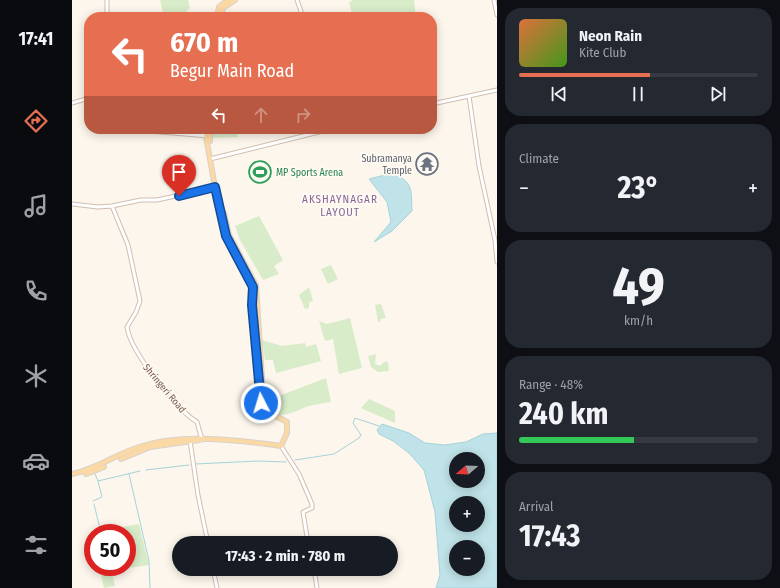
<!DOCTYPE html>
<meta charset="utf-8">
<style>
body{margin:0;font-family:"Fira Sans Condensed",sans-serif;background:#242831;color:#f1f3f6;height:100vh;display:flex;flex-direction:column;font-size:15px;white-space:nowrap}
*{box-sizing:border-box;margin:0}
p{font-size:13px;color:#9ea1a6}
.icon{flex:none;width:22px;height:22px;fill:none;stroke:currentColor;stroke-width:2;stroke-linecap:round;stroke-linejoin:round}
.map{position:relative;flex:1;overflow:hidden}
.sheet{display:flex;flex-direction:column;gap:8px;padding:8px;background:#0d0f14;width:283px}
.sheet>*{flex:none}
.top-card{position:absolute;left:12px;top:12px;width:353px;height:122px;border-radius:16px;box-shadow:0 2px 10px #0003;background:#e76f51;color:#fff;overflow:hidden}
.needle{width:26px;rotate:251deg}
.controls{position:absolute;left:377px;top:452px;display:grid;gap:8px}
.controls a{display:grid;place-items:center;width:36px;height:36px;border-radius:50%;background:#171b24;box-shadow:0 2px 10px #0003;font-size:20px}
.speed{position:absolute;left:12px;top:524px;display:flex;gap:8px;font-size:20px;font-weight:700;text-align:center}
.speed>*{display:grid;place-content:center;width:52px;height:52px;border-radius:50%;background:#171b24;box-shadow:0 2px 10px #0003;line-height:1}
.speed .limit{border:6px solid #d22;background:#fff;color:#111}
.pin{position:absolute;display:grid;place-items:center;width:34px;height:34px;color:#fff;margin:-41px -17px;border-radius:50% 50% 50% 0;rotate:-45deg;box-shadow:0 0 4px #0007}
.pin .icon{rotate:45deg}
.me{position:absolute;width:44px;margin:-22px;rotate:355deg;stroke-linejoin:round;filter:drop-shadow(0 0 3px #0008)}
.turn{display:flex;align-items:center;gap:14px;height:84px;padding:0 20px;font-size:18px}
.turn .icon{width:52px;height:52px;stroke-width:2.5}
.turn b{display:block;font-size:28px;line-height:34px}
.lanes{display:flex;align-items:center;height:38px;padding:0 20px;background:#0003;justify-content:center;gap:20px;direction:ltr}
.lanes .off{opacity:.35}
.big{font-size:30px;font-weight:700;line-height:1.1}
.sheet .widget{flex:1;display:flex;flex-direction:column;justify-content:center;gap:6px;min-width:0;padding:0 14px;border-radius:16px;background:#242831}
.sheet .dial{align-items:center;gap:0}
.dial b{font-size:52px;line-height:1}
.song{display:flex;align-items:center;gap:12px}
.cover{width:48px;height:48px;border-radius:6px;background:linear-gradient(135deg,hsl(20 70% 55%),hsl(100 70% 35%))}
.played{height:4px;border-radius:2px;background:linear-gradient(90deg,#e76f51 55%,#363941 55%)}
.keys{display:flex;justify-content:space-around;direction:ltr}
.heat{display:flex;justify-content:space-between;align-items:center;font-size:22px;direction:ltr}
.charge{height:6px;border-radius:3px;background:linear-gradient(90deg,#34c759 48%,#363941 0)}
.trip{position:absolute;left:100px;top:536px;width:226px;height:40px;border-radius:20px;background:#171b24;box-shadow:0 2px 10px #0003;font-weight:700;line-height:40px;text-align:center}
main{display:flex;flex:1;min-height:0}
.dock{display:flex;flex-direction:column;width:72px;justify-content:space-around;align-items:center;background:#090b0e;color:#9ea1a6}
.dock .icon{width:28px;height:28px}
.dock .selected{color:#e76f51}
.dock b{font-size:18px;color:#f1f3f6}
.map>svg:first-child{display:block}
.green{fill:#d8ecc9}
.water{fill:#bfe3e8;stroke:#a5d3da;fill-rule:evenodd}
.lines{fill:none;stroke-linecap:round;stroke-linejoin:round}
.stream{stroke:#a5d3da;stroke-width:1}
.minor-casing{stroke:#d1beb0;stroke-width:5}
.major-casing{stroke:#dad1cd;stroke-width:6}
.minor{stroke:#fff;stroke-width:3}
.major{stroke:#fbd9a5;stroke-width:4}
.route-casing{stroke:#114b97;stroke-width:10}
.route{stroke:#1a73e8;stroke-width:7}
.labels{text-anchor:middle;stroke-width:3.5;stroke-linejoin:round;paint-order:stroke}
.worship-label{font-size:10px;fill:#5b616d;stroke:#fffaf3;text-anchor:end}
.leisure-label{font-size:10px;fill:#27864d;stroke:#fffaf3;text-anchor:start}
.street-label{font-size:10px;fill:#7a5c4d;stroke:#fffaf3}
.neighbourhood-label{font-size:11px;letter-spacing:1px;fill:#846695;stroke:#fffaf3}
</style>
<main>
<nav class="dock">
<b>17:41</b>
<svg class="icon selected" aria-label="directions" viewBox="0 0 24 24"><path d="M12 3l9 9-9 9-9-9zM9 14v-3h6M13 9l2 2-2 2"/></svg>
<svg class="icon" aria-label="music" viewBox="0 0 24 24"><path d="M9 18V5l10-2v13"/><circle cx="6" cy="18" r="3"/><circle cx="16" cy="16" r="3"/></svg>
<svg class="icon" aria-label="phone" viewBox="0 0 24 24"><path d="M5 4h4l2 5-3 2q2 4 5 5l2-3 5 2v4C11 20 4 13 5 4z"/></svg>
<svg class="icon" aria-label="climate" viewBox="0 0 24 24"><path d="M12 3v18M4 7l16 10M4 17L20 7"/></svg>
<svg class="icon" aria-label="car" viewBox="0 0 24 24"><path d="M5 17H2v-5l4-1 3-4h7l3 4 3 1v5h-3M9 17h6M6 11h13"/><circle cx="7" cy="17" r="2"/><circle cx="17" cy="17" r="2"/></svg>
<svg class="icon" aria-label="filters" viewBox="0 0 24 24"><path d="M4 7h16M4 17h16"/><circle cx="9" cy="7" r="2"/><circle cx="15" cy="17" r="2"/></svg>
</nav>
<div class="map">
<svg width="425" height="588" viewBox="0 0 425 588">
<rect width="100%" height="100%" fill="#fdf6ec"/>
<path class="green" d="M88 0H116L118 8 108 17H92Z
M281 0H342L344 17H281L277 2Z
M145 129H164L166 137 141 138Z
M187 216 211 260 202 266 207 274 191 280 168 240 163 226Z
M259 265 266 279 256 284 249 269Z
M237 287 241 300 237 303V308L233 309 227 295Z
M309 304 314 318 309 319 308 322H306L303 305Z
M278 318 290 368 267 374 261 339 253 341 247 321 255 324Z
M190 340 210 346 233 343 234 347 244 344 249 361 204 373 201 360H193Z
M304 354 303 364 308 366 312 362H316L317 371 306 372 299 367 296 356Z
M254 378 259 402C252 403 244 404 237 406 224 410 199 426 194 403L196 400Z
M297 399 323 411V423L289 408Z
M67 524 77 565 43 570 42 567H55V533H36L35 530Z
M40 573 43 586 32 588 29 575Z"/>
<path class="water" d="M321 173C342 183 339 190 340 211L320 231 302 242 319 222 315 202 297 179Z
M310 424 337 433 353 443 372 445 394 442 411 434 425 433V588H364L368 575 363 512 352 470 337 453 321 441 307 434 305 430ZM384 459H406V481H384ZM384 503H406V525H384ZM384 547H406V569H384Z"/>
<g class="lines">
<path class="stream" d="M223 460 262 454 287 438 289 435 281 423 283 418 307 426
M123 464 186 461 214 462
M74 470 117 465
M23 474 26 481 68 471
M57 474 77 561 78 588
M21 501 30 497 26 481
M22 504 29 533"/>
<g class="minor-casing">
<path id="minor" d="M35 0V17
M225 0 231 17
M422 0 425 15
M397 96 407 166 423 240 425 262
M0 103 17 98
M360 104 425 90
M76 129 77 131 137 136
M138 159 259 129
M0 204 26 207 40 206 69 200H85L145 187
M40 206 56 245 68 301 64 312 55 327C58 351 105 410 125 422L130 440
M118 441 126 495 136 543
M209 446 227 474 240 504V508L231 512 236 543
M141 569 145 588
M242 569 245 588"/>
</g>
<g class="major-casing">
<path id="major" d="M145 17 147 7 156 0
M148 17 151 8 163 0
M138 141V136L142 129
M152 213 157 235 184 285 191 394 189 400
M49 459 78 447 127 440
M0 474C25 469 44 454 67 447 109 433 166 440 209 446L215 433V422L194 411 189 403 181 305V287L154 236 143 187 134 137 138 129
M14 474 32 467"/>
</g>
<use href="#minor" class="minor"/>
<use href="#major" class="major"/>
</g>
<g class="lines">
<g class="route-casing">
<path id="route" d="M107 196 143 187 154 236 181 287 180 305 189 403"/>
</g>
<use href="#route" class="route"/>
</g>
<defs>
<g id="temple-ring" transform="scale(1.15)"><circle r="9.5" fill="#fffaf3" stroke="#6b7280" stroke-width="1.5"/><path d="M0-6L5-2H3V0L6.5 2.5H4V6H1.5V3h-3V6H-4V2.5H-6.5L-3 0V-2H-5Z" fill="#6b7280"/></g>
<g id="stadium-ring" transform="scale(1.15)"><circle r="9.5" fill="#fffaf3" stroke="#2e9e5b" stroke-width="1.5"/><path d="M0-5a6.5 5 0 1 0 0 10a6.5 5 0 1 0 0-10ZM-3.5-1.8h7v3.6h-7Z" fill="#2e9e5b"/></g>
</defs>
<g fill-rule="evenodd">
<use href="#temple-ring" x="355" y="164"/>
<use href="#stadium-ring" x="188" y="172"/>
</g>
<g class="labels">
<g class="worship-label">
<text x="340" y="162">Subramanya<tspan x="340" dy="12">Temple</tspan></text>
</g>
<g class="leisure-label">
<text x="204" y="176">MP Sports Arena</text>
</g>
<g class="street-label">
<text transform="translate(93 388) rotate(50)" y="4">Shringeri Road</text>
</g>
<g class="neighbourhood-label">
<text x="268" y="203">AKSHAYNAGAR<tspan x="268" dy="13">LAYOUT</tspan></text>
</g>
</g>
</svg>
<div class="controls">
<a><svg class="needle" viewBox="-14 -14 28 28"><path d="M0-13l5 13h-10z" fill="#e53935"/><path d="M0 13l5-13h-10z" fill="#9ea1a6"/></svg></a>
<a>+</a>
<a>−</a>
</div>
<div class="speed"><div class="limit">50</div></div>
<div class="pin" style="left:107px;top:196px;background:#d93025"><svg class="icon" aria-label="arrive" viewBox="0 0 24 24"><path d="M6 21V4h12l-3 4 3 4H6"/></svg></div>
<svg class="me" style="left:189px;top:403px" viewBox="-20 -20 40 40"><circle r="17" fill="#1a73e8" stroke="#fff" stroke-width="3"/><path d="M0-11L8 9 0 5-8 9z" fill="#fff"/></svg>
<div class="trip">17:43 · 2 min · 780 m</div>
<div class="top-card">
<div class="turn"><svg class="icon" aria-label="left" viewBox="0 0 24 24"><path d="M17 20v-9H6M10 6l-5 5 5 5"/></svg><div><b>670 m</b>Begur Main Road</div></div>
<div class="lanes"><svg class="icon" aria-label="left" viewBox="0 0 24 24"><path d="M17 20v-9H6M10 6l-5 5 5 5"/></svg><svg class="icon off" aria-label="ahead" viewBox="0 0 24 24"><path d="M12 20V5M6 11l6-6 6 6"/></svg><svg class="icon off" aria-label="right" viewBox="0 0 24 24"><path d="M7 20v-9h11M14 6l5 5-5 5"/></svg></div>
</div>
</div>
<section class="sheet">
<div class="widget">
<div class="song"><i class="cover"></i><div><b>Neon Rain</b><p>Kite Club</p></div></div>
<div class="played"></div>
<div class="keys"><svg class="icon" aria-label="previous" viewBox="0 0 24 24"><path d="M18 5L8 12l10 7zM5 5v14"/></svg><svg class="icon" aria-label="pause" viewBox="0 0 24 24"><path d="M8 5v14M16 5v14"/></svg><svg class="icon" aria-label="next" viewBox="0 0 24 24"><path d="M6 5l10 7-10 7zM19 5v14"/></svg></div>
</div>
<div class="widget"><p>Climate</p>
<div class="heat"><a>−</a><b class="big">23°</b><a>+</a></div>
</div>
<div class="widget dial"><b>49</b><p>km/h</p></div>
<div class="widget"><p>Range · 48%</p><b class="big">240 km</b><div class="charge"></div></div>
<div class="widget"><p>Arrival</p><b class="big">17:43</b></div>
</section>
</main>
